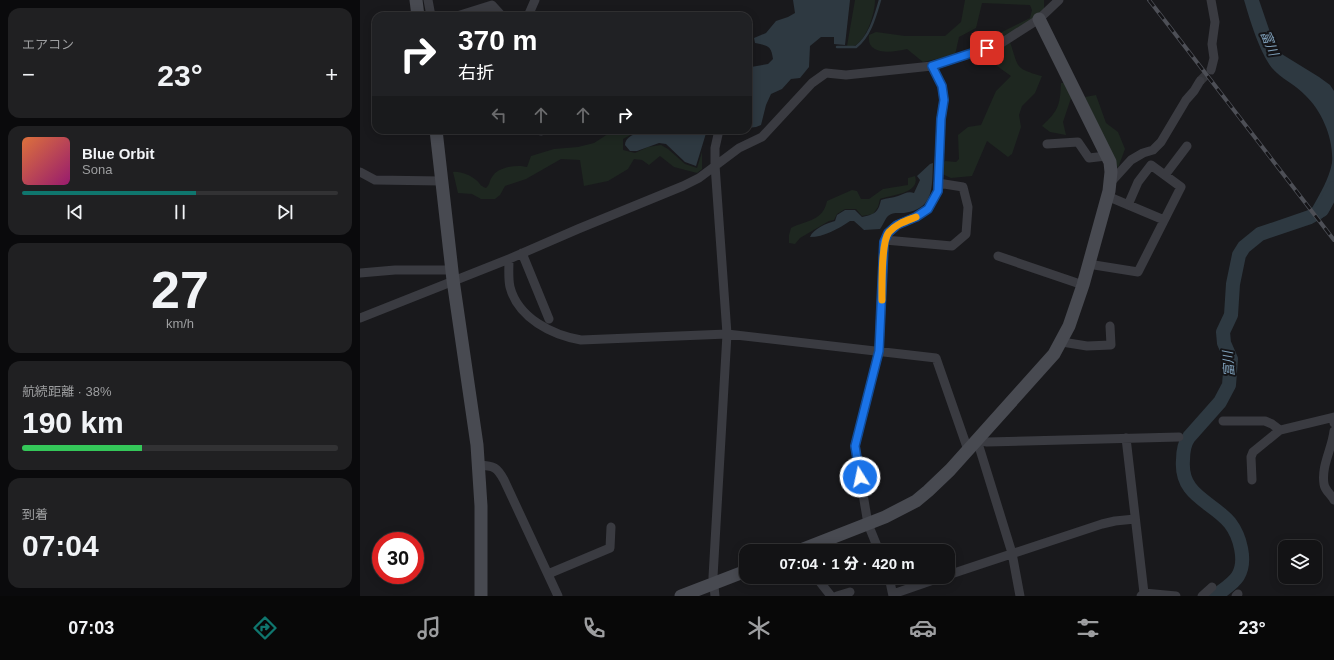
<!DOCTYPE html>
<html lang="ja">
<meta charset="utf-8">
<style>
body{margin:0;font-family:Helvetica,"Noto Sans JP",sans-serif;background:#202022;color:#f1f3f6;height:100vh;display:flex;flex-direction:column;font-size:15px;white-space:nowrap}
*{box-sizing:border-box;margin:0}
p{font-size:13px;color:#9d9ea0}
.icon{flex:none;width:22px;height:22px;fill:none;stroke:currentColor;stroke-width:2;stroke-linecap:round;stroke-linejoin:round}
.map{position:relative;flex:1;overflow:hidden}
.side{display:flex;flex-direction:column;gap:8px;padding:8px;background:#0a0a0c;width:360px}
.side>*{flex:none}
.top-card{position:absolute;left:12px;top:12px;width:380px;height:122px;border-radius:12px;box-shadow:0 2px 10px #0003,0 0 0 1px #323234;background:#202124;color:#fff;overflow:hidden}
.fabs{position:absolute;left:918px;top:540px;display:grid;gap:8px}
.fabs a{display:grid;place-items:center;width:44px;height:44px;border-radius:8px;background:#131315;box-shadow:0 2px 10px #0003,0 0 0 1px #323234;font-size:20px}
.speed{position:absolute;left:12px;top:532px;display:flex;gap:8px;font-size:20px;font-weight:700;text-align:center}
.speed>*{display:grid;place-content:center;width:52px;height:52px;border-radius:50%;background:#131315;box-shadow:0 2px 10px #0003,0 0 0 1px #323234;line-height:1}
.speed .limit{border:6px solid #d22;background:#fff;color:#111}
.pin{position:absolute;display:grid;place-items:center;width:34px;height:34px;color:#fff;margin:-17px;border-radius:8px;box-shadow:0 2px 6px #0006}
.me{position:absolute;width:44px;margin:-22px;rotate:350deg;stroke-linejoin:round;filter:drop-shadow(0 0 3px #0008)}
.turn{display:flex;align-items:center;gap:14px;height:84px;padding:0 20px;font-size:18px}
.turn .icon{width:52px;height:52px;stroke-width:2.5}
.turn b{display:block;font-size:28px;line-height:34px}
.lanes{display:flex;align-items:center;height:38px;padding:0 20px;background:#0003;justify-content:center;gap:20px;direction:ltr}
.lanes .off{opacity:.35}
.big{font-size:30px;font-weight:800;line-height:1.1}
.side .card{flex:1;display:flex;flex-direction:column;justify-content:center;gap:6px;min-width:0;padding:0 14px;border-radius:12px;background:#202022}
.side .dial{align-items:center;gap:0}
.dial b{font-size:52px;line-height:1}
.song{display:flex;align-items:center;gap:12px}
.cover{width:48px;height:48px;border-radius:6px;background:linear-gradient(135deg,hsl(20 70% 55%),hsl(320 70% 35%))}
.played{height:4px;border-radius:2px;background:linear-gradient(90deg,#0f766e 55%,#323234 55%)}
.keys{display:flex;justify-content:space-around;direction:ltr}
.heat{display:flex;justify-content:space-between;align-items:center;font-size:22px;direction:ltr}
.charge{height:6px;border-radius:3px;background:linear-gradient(90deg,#34c759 38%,#323234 0)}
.trip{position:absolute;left:379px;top:544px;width:216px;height:40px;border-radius:12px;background:#131315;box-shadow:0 2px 10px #0003,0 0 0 1px #323234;font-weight:800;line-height:40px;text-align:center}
.menu{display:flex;height:64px;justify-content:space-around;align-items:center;background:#080808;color:#9d9ea0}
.menu .icon{width:28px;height:28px}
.menu .current{color:#0f766e}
.menu b{font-size:18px;color:#f1f3f6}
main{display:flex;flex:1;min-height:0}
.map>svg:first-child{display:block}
.green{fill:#1e2720}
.water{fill:#2e3941}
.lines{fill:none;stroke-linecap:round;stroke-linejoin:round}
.stream{stroke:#2e3941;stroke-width:2.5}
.river{stroke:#2e3941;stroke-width:14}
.street-tunnel{stroke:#36373c;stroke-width:9;stroke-dasharray:9 4.5;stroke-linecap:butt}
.street{stroke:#3a3b41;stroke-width:9}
.secondary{stroke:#484a51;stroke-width:13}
.rail-casing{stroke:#4d4f56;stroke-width:4}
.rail{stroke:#141417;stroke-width:2.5;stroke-dasharray:8;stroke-linecap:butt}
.route-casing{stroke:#114b97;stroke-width:10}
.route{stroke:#1a73e8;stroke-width:7}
.slow{stroke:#f59e0b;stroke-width:7}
.labels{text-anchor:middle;stroke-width:4;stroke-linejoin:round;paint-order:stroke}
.water-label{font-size:13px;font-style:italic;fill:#7fa0ba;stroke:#141417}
</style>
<main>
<section class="side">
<div class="card"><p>エアコン</p>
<div class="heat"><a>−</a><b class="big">23°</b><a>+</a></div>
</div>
<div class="card">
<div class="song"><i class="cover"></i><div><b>Blue Orbit</b><p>Sona</p></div></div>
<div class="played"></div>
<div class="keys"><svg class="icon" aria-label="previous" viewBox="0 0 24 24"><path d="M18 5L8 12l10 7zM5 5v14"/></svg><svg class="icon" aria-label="pause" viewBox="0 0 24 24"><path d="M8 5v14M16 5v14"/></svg><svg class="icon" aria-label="next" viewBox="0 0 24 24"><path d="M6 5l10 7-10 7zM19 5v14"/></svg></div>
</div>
<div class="card dial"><b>27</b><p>km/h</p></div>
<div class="card"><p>航続距離 · 38%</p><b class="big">190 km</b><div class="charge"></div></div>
<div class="card"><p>到着</p><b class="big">07:04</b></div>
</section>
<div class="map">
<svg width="974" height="596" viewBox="0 0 974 596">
<rect width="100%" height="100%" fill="#19191c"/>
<path class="green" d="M495 0H515C515 13 506 44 491 47L487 46Z
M605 0H684V9C668 23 650 37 630 42L636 35 670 18 672 10 670 5 622 3 616 28 599 37 595 55 563 62 547 49C534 52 506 57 509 35L516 32 545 36H585L601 22Z
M650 42C659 68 654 68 682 76L675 93 662 106 659 115 661 127 652 154 648 157 627 141 612 176 591 178 582 174V165L585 161 596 162 599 159 598 135 608 127 621 125 636 91 651 76 637 66 639 56 634 51 641 49Z
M701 83H705L711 98 703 122 706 135 690 132 682 126C699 110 700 105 701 83Z
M736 95 746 123 758 132 765 149 758 168 725 97Z
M254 130H279L263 139V150L275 153 288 147 301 145 308 149 325 164 337 168 342 152V169L337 173 314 167 300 156 289 165 282 160 274 159 268 169 248 181 224 186 220 160 201 159 166 179 145 186 140 195 135 199H121L112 194 98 193 93 172C100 171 110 175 116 180 120 183 120 186 126 188 130 185 129 181 132 177 137 167 157 164 167 167L171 156 194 149 218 147 234 143Z
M555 176C561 194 530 195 520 199L518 207 513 214 502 216 496 209H485L477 214 474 220 469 221 440 238 435 244 429 243V235L431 228C447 220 463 221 467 201L492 190 497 191 501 199H509L523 189 548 185V178Z"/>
<path class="water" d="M433 0H490L485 45 474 44V37H461L450 46 449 67 440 78 431 79 422 89 411 94 406 105 401 125 396 127 388 128V66L391 67 408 64 413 59C411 45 408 46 395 43L394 38 406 33 416 21 428 17 435 13Z
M884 0H899L913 41 920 53 959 77 970 85 974 91V201L969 211 961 219 952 208C960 194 969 179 972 163 974 139 962 111 945 95 935 84 921 79 912 68 899 51 890 20 884 0Z
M282 130H347L336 166 325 162 306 144 299 143 277 151H270L265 145C265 137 275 134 282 130Z
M573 163C572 188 574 209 544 213 539 213 532 212 528 216 525 219 523 225 520 229L504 230 494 221H490C478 229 464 237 450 237 453 229 467 223 475 221L477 215 485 210H495L502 217C515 214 518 213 521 200 527 198 532 198 538 196 544 194 548 191 554 193L560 180 557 176 570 164Z"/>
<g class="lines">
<path class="stream" d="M477 47H496C510 36 515 17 520 0"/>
<path class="river" d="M855 596C863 590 873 584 878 576 887 561 880 536 870 523 852 501 820 496 823 460 823 452 824 444 829 437L860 402 869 385 871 359 864 343 863 332 871 315 873 284 879 255 884 247 900 234 950 217 962 210 974 188"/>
<path class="street-tunnel" d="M840 81 851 70"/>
<path class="street" d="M68 0 71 16
M97 16 132 5 142 16
M168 16 175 0
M851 70 854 58 852 44 855 22 851 0
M181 130V131L184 130
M687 144 718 142 729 158 746 156
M0 172 15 180 81 181
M805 175 827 146
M751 182 771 160 783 153 793 150 801 142 826 100 834 91 840 81
M747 196 804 220
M525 240 592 246 606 234 608 207 603 187 578 183
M162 253 189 319
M638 256 723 285
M149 259C149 268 148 279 150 287 158 318 192 335 221 340L367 334 576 358 608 450
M728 264 778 272 821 187 791 165 778 182 768 205
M0 273 35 270H92
M0 318 149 259 218 229 323 186 339 178 379 148 402 137 452 83 466 73 486 75 572 66 640 44 679 19 699 0
M702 342 727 346 751 345 750 326
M863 421H905L912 424 920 430
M974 431C972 449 961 466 964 484 965 491 971 494 974 500
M766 438 784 593 781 596
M119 465C134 466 137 467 144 480L198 596
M892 480 891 457 893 452 920 430 974 417V423
M519 551 508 524 495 446 519 351 524 242 528 233 537 225 556 217 568 209 578 191 581 119 584 100 582 86 572 66
M188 574 250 548 251 527
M588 575 742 524 755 521 775 519
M456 577 471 596
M529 577 533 596
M784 593 816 596
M533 594 582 577
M355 596 353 577 367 334 355 165V148L359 130
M477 596 490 592
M660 596 652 553 617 440 627 442 819 437
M842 596 852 587
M876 596 878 594"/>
<path class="secondary" d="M56 0 58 16
M76 130 93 280 117 445 121 506V596
M438 551 525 517 556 501 568 491 590 470 694 354 709 326 723 285 749 191 751 172 750 162 679 19
M321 596 386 571"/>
<g class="rail-casing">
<path id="rail" d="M789 0 974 240"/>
</g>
<use href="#rail" class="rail"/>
</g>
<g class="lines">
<g class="route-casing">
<path id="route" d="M500 477 495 446 519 351 524 242 528 233 537 225 556 217 568 209 578 191 581 119 584 100 582 86 572 66 627 48"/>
</g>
<use href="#route" class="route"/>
<path class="slow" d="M522 300C522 286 521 242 529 232 536 224 546 221 556 217"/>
</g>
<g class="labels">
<g class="water-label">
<text transform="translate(910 43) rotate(68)" y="5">富川</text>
<text transform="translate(868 364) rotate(-94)" y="5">富川</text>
</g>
</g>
</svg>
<div class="fabs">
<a><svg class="icon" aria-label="layers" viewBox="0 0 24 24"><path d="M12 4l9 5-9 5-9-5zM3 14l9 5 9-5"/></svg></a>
</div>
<div class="speed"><div class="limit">30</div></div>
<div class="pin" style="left:627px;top:48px;background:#d93025"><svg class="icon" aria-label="arrive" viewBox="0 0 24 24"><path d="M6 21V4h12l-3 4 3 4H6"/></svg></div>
<svg class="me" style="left:500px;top:477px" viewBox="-20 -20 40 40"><circle r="17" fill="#1a73e8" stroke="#fff" stroke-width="3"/><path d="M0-11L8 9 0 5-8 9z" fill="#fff"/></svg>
<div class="trip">07:04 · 1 分 · 420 m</div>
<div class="top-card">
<div class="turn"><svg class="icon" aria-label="right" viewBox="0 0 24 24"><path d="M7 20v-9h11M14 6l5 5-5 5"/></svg><div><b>370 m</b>右折</div></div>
<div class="lanes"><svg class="icon off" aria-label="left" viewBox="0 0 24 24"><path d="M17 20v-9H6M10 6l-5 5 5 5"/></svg><svg class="icon off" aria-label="ahead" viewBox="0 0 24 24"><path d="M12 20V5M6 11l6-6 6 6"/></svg><svg class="icon off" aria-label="ahead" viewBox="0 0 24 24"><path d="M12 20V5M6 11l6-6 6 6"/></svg><svg class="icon" aria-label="right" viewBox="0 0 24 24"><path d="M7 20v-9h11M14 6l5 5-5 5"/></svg></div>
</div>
</div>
</main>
<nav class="menu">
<b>07:03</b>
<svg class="icon current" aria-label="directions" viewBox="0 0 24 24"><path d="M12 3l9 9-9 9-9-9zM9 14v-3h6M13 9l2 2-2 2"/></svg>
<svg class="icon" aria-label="music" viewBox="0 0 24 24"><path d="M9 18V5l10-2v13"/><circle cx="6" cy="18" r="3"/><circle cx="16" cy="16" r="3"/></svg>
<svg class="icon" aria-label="phone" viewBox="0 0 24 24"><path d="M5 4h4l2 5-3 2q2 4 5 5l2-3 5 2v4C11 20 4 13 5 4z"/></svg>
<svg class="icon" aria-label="climate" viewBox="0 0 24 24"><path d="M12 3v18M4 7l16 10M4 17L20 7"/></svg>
<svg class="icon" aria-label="car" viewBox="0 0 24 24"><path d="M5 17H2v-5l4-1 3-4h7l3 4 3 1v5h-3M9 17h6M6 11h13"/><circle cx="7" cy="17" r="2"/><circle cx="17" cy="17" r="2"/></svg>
<svg class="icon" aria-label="filters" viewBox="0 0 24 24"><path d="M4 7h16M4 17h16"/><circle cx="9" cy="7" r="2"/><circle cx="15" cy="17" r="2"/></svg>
<b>23°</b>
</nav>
